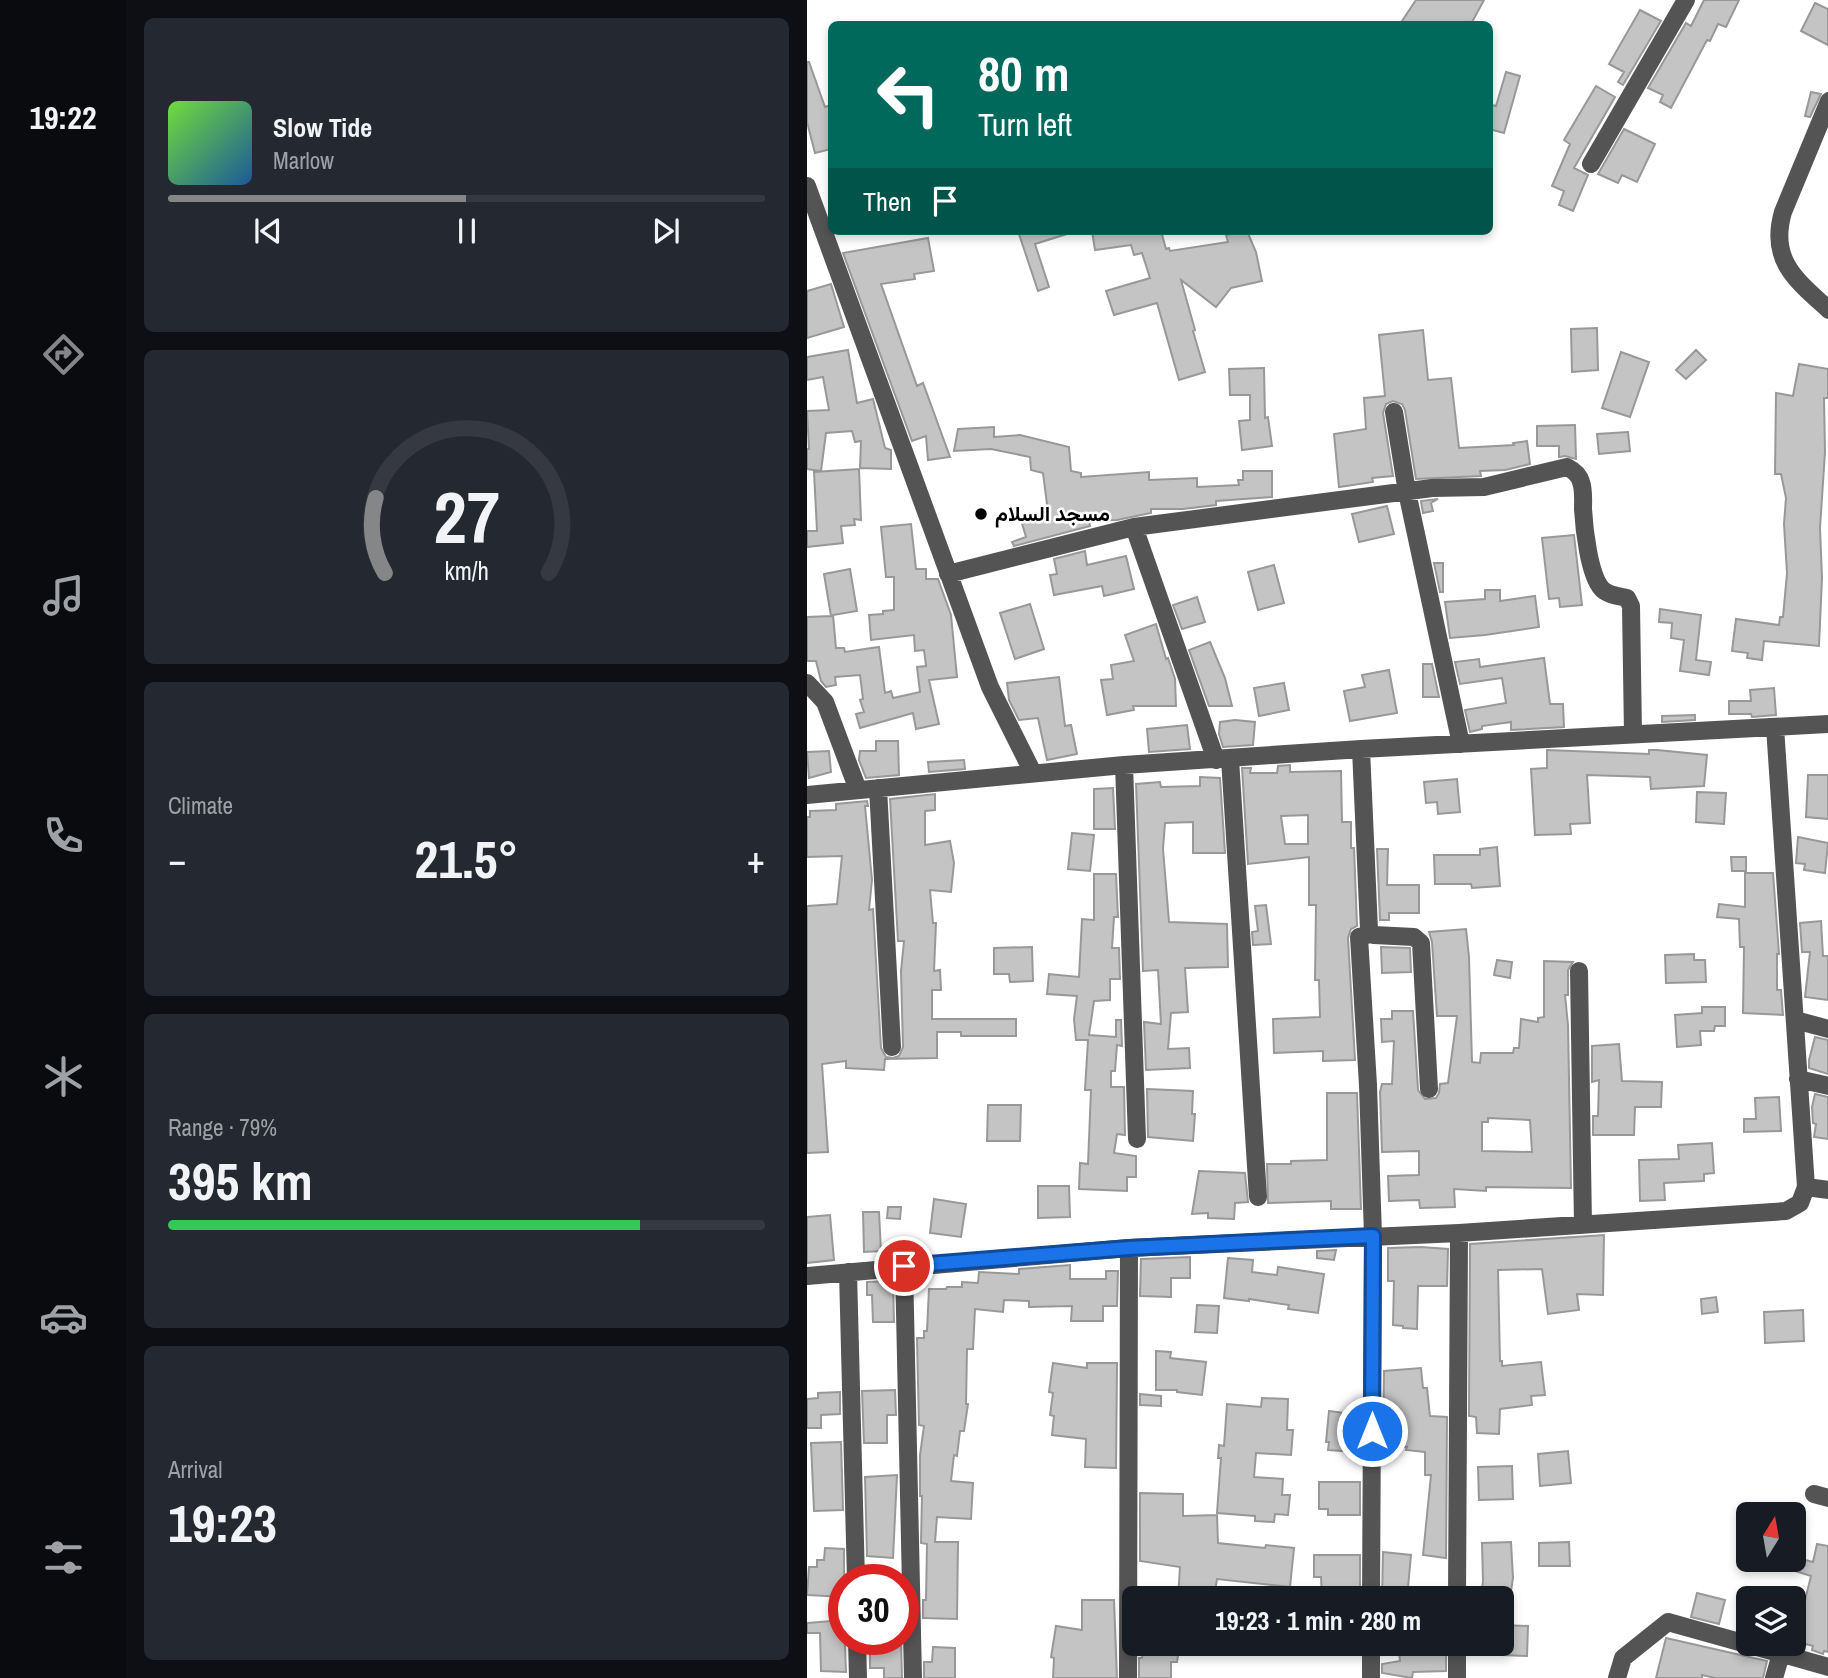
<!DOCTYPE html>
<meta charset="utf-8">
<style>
body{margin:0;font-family:"Archivo Narrow",Vazirmatn,sans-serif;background:#242831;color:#f1f3f6;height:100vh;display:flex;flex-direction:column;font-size:26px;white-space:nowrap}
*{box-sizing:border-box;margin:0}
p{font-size:23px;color:#9ea1a6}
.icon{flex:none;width:38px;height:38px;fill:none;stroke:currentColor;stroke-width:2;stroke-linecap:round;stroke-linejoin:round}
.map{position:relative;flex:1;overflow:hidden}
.panel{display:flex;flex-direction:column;gap:18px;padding:18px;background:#0d0f14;width:681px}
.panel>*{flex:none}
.banner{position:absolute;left:21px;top:21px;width:665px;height:214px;border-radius:10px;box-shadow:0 4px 10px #0003;background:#00695c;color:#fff;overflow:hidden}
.needle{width:46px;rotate:11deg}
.tools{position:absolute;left:929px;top:1502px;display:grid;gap:14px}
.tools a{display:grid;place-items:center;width:70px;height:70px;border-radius:10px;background:#171b24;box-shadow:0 4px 10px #0003;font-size:35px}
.speed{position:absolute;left:21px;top:1564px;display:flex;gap:14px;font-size:35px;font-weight:700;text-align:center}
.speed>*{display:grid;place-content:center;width:91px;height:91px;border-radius:50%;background:#171b24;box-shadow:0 4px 10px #0003;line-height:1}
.speed .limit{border:10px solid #d22;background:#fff;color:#111}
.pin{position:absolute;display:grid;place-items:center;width:60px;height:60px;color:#fff;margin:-30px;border:4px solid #fff;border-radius:50%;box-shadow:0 2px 7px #0007}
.me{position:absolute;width:77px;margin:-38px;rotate:0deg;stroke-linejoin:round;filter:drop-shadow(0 0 5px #0008)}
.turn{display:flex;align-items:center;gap:24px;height:147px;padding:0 35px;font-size:32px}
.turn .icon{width:91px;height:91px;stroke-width:2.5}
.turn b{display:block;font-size:49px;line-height:60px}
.then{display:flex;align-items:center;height:66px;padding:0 35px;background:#0003;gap:14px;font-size:26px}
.big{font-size:52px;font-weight:800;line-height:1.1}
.panel .card{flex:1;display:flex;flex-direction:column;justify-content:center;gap:10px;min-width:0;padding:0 24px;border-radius:10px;background:#242831}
.panel .dial{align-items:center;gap:0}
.dial svg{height:182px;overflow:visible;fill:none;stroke:#363941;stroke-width:7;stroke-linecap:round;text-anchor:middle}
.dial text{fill:#f1f3f6;stroke:none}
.song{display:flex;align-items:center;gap:21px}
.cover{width:84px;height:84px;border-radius:10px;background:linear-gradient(135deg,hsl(100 70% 55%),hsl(210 70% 35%))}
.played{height:7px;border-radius:4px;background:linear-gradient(90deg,#858687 50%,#363941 50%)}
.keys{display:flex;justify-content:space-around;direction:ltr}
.heat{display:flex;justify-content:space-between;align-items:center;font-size:38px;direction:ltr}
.charge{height:10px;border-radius:5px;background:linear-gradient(90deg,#34c759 79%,#363941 0)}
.trip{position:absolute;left:315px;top:1586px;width:392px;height:70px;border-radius:10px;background:#171b24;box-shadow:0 4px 10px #0003;font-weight:800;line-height:70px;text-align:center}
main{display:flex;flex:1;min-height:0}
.tab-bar{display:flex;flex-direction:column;width:126px;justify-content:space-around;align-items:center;background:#090b0e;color:#9ea1a6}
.tab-bar .icon{width:49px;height:49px}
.tab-bar .active{color:#858687}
.tab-bar b{font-size:32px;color:#f1f3f6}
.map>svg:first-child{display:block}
.building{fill:#c4c4c4;stroke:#989898;stroke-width:2;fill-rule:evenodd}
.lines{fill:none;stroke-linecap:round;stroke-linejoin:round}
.minor{stroke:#545454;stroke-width:18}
.route-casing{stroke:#114b97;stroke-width:18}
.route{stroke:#1a73e8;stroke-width:12}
.poi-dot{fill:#000;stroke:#fff;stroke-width:2.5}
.labels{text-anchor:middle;stroke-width:5;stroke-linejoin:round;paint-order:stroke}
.poi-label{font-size:21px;font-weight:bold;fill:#000;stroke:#fff;text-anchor:start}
</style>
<main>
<nav class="tab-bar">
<b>19:22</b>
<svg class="icon active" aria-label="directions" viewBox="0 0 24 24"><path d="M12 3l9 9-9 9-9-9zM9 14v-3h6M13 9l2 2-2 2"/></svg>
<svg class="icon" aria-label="music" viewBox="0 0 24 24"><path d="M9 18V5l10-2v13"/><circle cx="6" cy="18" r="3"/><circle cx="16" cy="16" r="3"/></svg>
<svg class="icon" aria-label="phone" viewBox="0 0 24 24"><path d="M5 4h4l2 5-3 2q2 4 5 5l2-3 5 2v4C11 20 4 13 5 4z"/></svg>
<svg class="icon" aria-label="climate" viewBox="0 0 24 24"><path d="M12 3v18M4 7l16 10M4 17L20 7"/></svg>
<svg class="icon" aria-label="car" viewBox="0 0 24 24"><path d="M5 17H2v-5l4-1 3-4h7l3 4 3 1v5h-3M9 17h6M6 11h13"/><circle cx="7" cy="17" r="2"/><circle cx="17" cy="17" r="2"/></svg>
<svg class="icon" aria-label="filters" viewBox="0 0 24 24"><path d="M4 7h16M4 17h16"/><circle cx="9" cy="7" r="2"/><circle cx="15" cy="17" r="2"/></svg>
</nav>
<section class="panel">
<div class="card">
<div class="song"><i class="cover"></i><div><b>Slow Tide</b><p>Marlow</p></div></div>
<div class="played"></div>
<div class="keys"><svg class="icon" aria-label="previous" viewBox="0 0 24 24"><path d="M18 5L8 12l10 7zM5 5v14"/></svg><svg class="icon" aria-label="pause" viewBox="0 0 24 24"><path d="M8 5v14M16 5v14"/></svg><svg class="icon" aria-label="next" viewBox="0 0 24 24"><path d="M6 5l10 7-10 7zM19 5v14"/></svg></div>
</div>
<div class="card dial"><svg viewBox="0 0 100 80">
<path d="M14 69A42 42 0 1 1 86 69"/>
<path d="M14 69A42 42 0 0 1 10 36" stroke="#858687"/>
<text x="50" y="56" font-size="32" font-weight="700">27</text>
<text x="50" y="72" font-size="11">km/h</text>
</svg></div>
<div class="card"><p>Climate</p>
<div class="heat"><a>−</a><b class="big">21.5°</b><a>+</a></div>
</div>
<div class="card"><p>Range · 79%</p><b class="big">395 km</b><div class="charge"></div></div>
<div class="card"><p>Arrival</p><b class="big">19:23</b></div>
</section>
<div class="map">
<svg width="1022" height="1678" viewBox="0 0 1022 1678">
<rect width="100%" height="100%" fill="#fff"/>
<path class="building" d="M609 0H677L664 24H593Z
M897 0H932L919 27 911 24 903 41 900 40 864 108 853 102 856 95 841 88 879 23 884 26Z
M1008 3 1021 9V45L994 31Z
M833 10 854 21 816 85 811 82 817 72 802 64Z
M0 62H2L18 107 24 105V149L8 153 0 122Z
M699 72 713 76 697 133 682 129V112L685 105 689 106Z
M789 86 808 97 767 168 781 175 766 211 752 205 757 191 745 186 763 144 757 140Z
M1004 92 1014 94 1003 117 998 116Z
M817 129 848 144 830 182 815 175 811 183 791 174Z
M211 231H260V234L228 244 242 287 231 291Z
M285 231H354L359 249 362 248 363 251 421 242 419 235 440 231 449 252 455 281 424 288 409 307 374 280 388 330 386 331 398 372 372 380 350 303 307 315 299 291 343 278 335 253 327 255 324 245 288 250Z
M121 238 127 271 107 274 108 279 74 284 110 386 116 383 143 457 121 460 119 436 105 441 36 253Z
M24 284 37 327 0 338V291Z
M790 328 791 370 765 372 764 329Z
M616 330 621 380 644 378 652 448 707 445 706 443 720 441 723 464 698 470 673 471 674 476 609 479 598 410 595 404 586 401 579 404 576 413 586 476 565 478 566 482 532 487 527 434 559 429 557 398 578 396 572 335Z
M41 350 50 403 66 399 78 448 84 450V469L53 468 54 441 48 442 45 431 19 433 14 471 0 469V449H2L0 411 22 410 16 377 0 380V357Z
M889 350 899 360 879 379 869 370Z
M814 352 842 362 823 417 795 408Z
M992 364 1021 369V398H1017L1018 452 1013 528 1015 578 1012 646 957 641 955 660 940 658 941 653 925 651 929 619 972 625 973 617H976L980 573 977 524 979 498 974 474H968L969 393 986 396Z
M457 368 458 418 461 417 465 446 435 450 432 421 443 420V395H423L422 369Z
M768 425 769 459 758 456 752 457V446H730V426Z
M187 427V437L213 435 262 447 264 471 274 473V477L342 472V480L390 478V487L432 485 431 480H436V471H465V497L409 501V505L376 509H344V513L310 520 282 521 283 526 207 546 205 542 219 537 214 520 241 512 236 473 224 470 223 457 184 449 147 451 151 429Z
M821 432 823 451 792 454 790 434Z
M52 469 54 520 47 519 48 525 34 526 36 543 0 547V531H10L7 472Z
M631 499 624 503 626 511 616 513 614 501Z
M580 506 587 534 552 542 545 514Z
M104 524 109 569H119V579H131L144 615 150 677 122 680 132 724 109 729 106 713 53 728 49 714 57 712 53 700 56 699 53 675 28 677 29 685 19 687 14 681 9 661H0V617L24 616 17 574 43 569 50 611 26 615 29 648H37L38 652 72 647 78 693 84 691 86 698 113 692 110 667 119 666 117 650 108 651 107 635 64 640 62 615 76 614V611L87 610V577H79L74 527Z
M767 535 775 605 753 607 752 598 742 599 735 538Z
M278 551 280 565 319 556 327 589 297 596 295 586 247 595 243 575 250 574 247 559Z
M627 563H636V592H633Z
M467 565 477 603 451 610 441 572Z
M678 590H693V601L728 596 732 627 678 635 643 638 638 602 678 599Z
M390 597 398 622 375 629 366 605Z
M223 604 237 649 208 659 193 613Z
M853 609 894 615 889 660 904 662 902 675 873 671 877 640 864 638 865 623 852 622Z
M349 624 359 659 361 658 368 679 369 706H326L327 710 300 715 294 680 306 679 304 665 327 661 318 635Z
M403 642 418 678 425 706H402L382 650Z
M737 658 743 704H756L757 727 704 730V722L675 726V729L663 732 658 710 699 703 695 678 653 684 648 662 672 659 673 667Z
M616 664H625L632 697H616Z
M582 670 590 713 543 721 537 691 558 687 555 675Z
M252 677 258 726 264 725 270 754 240 760 231 718 212 720 202 700 200 683Z
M477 683 482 710 452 716 447 688Z
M967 688 969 715 945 717 944 714H922V701H944L943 690Z
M888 715V720L855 722V716Z
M428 720 448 722 446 745 416 747 412 734 413 722Z
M380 725 383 749 342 752 340 729Z
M69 741H91L92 775 59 778 52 760 53 751H69Z
M740 750 842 754V750H850L900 755 897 786 844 789 843 777 780 775 783 823 763 824 764 834 728 835 724 769 740 768Z
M22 751 24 772 2 778 0 752Z
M157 760 158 769 122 772 121 762Z
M483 765V772L534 771 535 822H544V848H547L550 926 544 929 541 938 548 1060 516 1061V1051L467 1053 466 1019 513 1017 512 980H508L509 905H502V857L441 864 435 768H444L443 773H470L471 766ZM501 815V844H478L474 816Z
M1001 775H1021V819L999 817Z
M393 777 413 778 418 853H386V822L358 823 356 849 362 922 420 924 421 967 378 968 381 1012 364 1013 361 1049 382 1048 383 1068 339 1070 337 1022 354 1024 351 970 336 971 329 784 353 782 354 787 393 786Z
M650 779 653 812 631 814 630 802 619 803 617 782Z
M306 788 308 829H287V789Z
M890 792 919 793 917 824 889 822Z
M128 794V810L118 811V845L143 841 147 863 144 892 123 890 126 923H129L127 971 133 970 134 990H125V1019H209V1036H154V1032H130V1058L78 1059 77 1070 39 1068V1061L15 1064 21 1152 0 1153V906L30 904 35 856 0 857V817H3V811L29 810V804L60 801 61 806H58L65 880 62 910 66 909 74 1048 79 1057 86 1058 92 1056 96 1047 94 971 97 941H91L83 799Z
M265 833 287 835 283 871 261 869Z
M991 837 1021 843 1018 873 997 870 998 864 989 863Z
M690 847 693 886 665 888 664 884H628L627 855H673V849Z
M570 849H581L580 885H612V913H582V920H573Z
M924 857H939V871H925Z
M938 873H966L972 954H970V990H974L976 1015 936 1013 937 947H933L932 919 910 917 912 904 938 907Z
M287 874H309L311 917H307L305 948H312L313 979H303V1000L287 1001 282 1035 309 1037V1020H314L315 1046 310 1045 308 1071H304V1087H317L318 1135 310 1134 307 1153 329 1156V1177H320V1191L272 1189 273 1163 281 1164 284 1090H278L281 1040H269L267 1019 270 996 240 994 242 974 272 977 275 919 287 920Z
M459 905 464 944 446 945 445 932 451 931 448 906Z
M1014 921 1016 956H1021V1000L998 997 1003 952H995L993 923Z
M659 929 662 957 665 1062 673 1063 674 1053H706L707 1048H712L714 1019 731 1022V1018L737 1017V961L766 962 761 970V995H758L761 1025 764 1188 679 1187V1191L647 1189 648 1207 613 1208 612 1200 582 1201 581 1176 612 1175V1151L575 1152 573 1092 575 1084H585L587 1041 575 1042 574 1019H585V1011H606L611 1090 618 1099 629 1098 632 1093 633 1084 641 1083 650 1016H630L625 942 622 932ZM681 1118 723 1120 725 1152 675 1151V1122H681Z
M225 947 226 981 203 982 202 974H187V948Z
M574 947 603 948 604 972 575 973Z
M887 954V960H898L899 982 859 983 858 955Z
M690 960 705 962 703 978 687 975Z
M895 1007H918V1026H908L907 1031H893L894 1045 870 1047 868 1015 895 1013Z
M1008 1037 1021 1040V1074L1002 1068V1060Z
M812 1044 815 1081 855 1082 854 1107H828L827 1135H786V1116H791L792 1080 785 1082V1046Z
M340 1089 386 1091 385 1114H388L386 1141 341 1137Z
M520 1093H550L554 1209H524V1201L461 1203 460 1164H484V1161L520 1160Z
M1008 1094 1021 1097V1139L1007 1137 1009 1124 1006 1123 1005 1107Z
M972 1097 974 1131 937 1132V1119H949L948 1098Z
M181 1105H214L213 1141H180Z
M905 1143 907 1173 897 1174V1181L857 1183 858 1200 833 1201 832 1160 872 1159 871 1145Z
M392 1171 438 1173 441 1202 428 1203 427 1219 401 1218V1213L385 1214Z
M231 1186H262L263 1217 231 1218Z
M127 1199 159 1204 154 1237 123 1233Z
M81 1207H94L93 1219 80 1218Z
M56 1212H72L74 1251 57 1252Z
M23 1215 27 1260 0 1263V1217Z
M797 1235 796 1295 770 1294 772 1310 741 1314 735 1269 691 1270 693 1361H695V1366L734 1362 738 1395 724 1396 725 1405 693 1409 692 1434 670 1433 669 1417 662 1416 663 1244Z
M614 1247 641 1249 640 1286H611L610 1329 596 1328V1326L586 1325 587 1281H581V1248Z
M529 1250 527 1260 510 1258V1251Z
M383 1257V1278H364V1297L333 1296 334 1259Z
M421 1258 446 1260 445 1272 470 1275 471 1267 517 1274 511 1313 481 1309 482 1305 442 1299V1301L417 1298Z
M263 1265V1279H299V1271H311L310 1306H296V1321H264L265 1306 222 1307V1301L197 1300 196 1312 168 1309 166 1349H160L159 1404H161L157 1431H153L150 1456 147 1455 144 1481 166 1483 164 1519 130 1517 128 1542H151L150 1619 116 1618V1600H119L120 1544 114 1543 115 1496H113V1455L117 1426 112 1425 110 1338H117V1331H120L122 1289H139L140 1287H155V1282L171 1283 172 1272 212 1274V1269Z
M86 1281 87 1322H66L65 1295H60V1282Z
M909 1297 911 1312 895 1314 894 1299Z
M390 1305 412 1306 410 1333 388 1332Z
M996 1310 997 1341 958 1343 957 1312Z
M349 1351 364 1352 363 1358 399 1362 395 1395 370 1392V1390H349Z
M246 1363 280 1368V1363H310L309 1468 278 1467 279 1439 245 1435 247 1416 243 1415 246 1393 242 1392Z
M614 1368 616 1388H620L623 1416 640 1417 639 1558 616 1555 624 1475H618V1452L599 1450 600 1447 576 1445 577 1371Z
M88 1390 89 1415H80V1443H57L55 1391Z
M33 1392V1414L14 1415V1428H0V1399L11 1398V1393Z
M333 1394 354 1396V1406L333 1405Z
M455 1398 481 1399 480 1430H486L484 1455 449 1453 447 1477 476 1479 475 1495H483L481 1515 468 1514 467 1522 448 1521V1516L410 1513 414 1458H411L412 1445 417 1446 420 1404 454 1407Z
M522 1411 553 1415 549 1452 521 1450 522 1442H519Z
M34 1442 36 1510 7 1511 4 1443Z
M761 1451 764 1483 733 1486 731 1454Z
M705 1466 706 1499 672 1500 671 1467Z
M90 1475 86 1558 60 1556 58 1477Z
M512 1482H553V1515H521V1509H512Z
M333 1493 376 1494V1516L410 1515 411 1543 458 1548 459 1545 487 1548 483 1587 410 1579 407 1598H371L373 1567 333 1561Z
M704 1542 706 1578 703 1598H674L676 1581 675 1543Z
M762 1542 763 1566H732V1543Z
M1010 1544 1021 1546V1652L1017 1651 1016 1654 1005 1650 1006 1646 988 1641 1004 1576 960 1562 961 1559H987V1557L1006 1562Z
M18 1548 37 1549V1597L0 1595 2 1567H10V1560H17Z
M576 1552 604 1555 600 1598H575Z
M507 1555H553V1598H515L514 1577H507Z
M890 1593 918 1600 912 1624 884 1617Z
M275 1600H307L310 1678H246L247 1658 244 1657 249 1626 275 1630Z
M37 1620 39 1672 14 1671 13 1633H0V1623Z
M695 1625 721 1626 720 1656 695 1655Z
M859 1638 960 1661 956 1678H908L895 1675V1678H849Z
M63 1640H94L95 1678H77V1668H63Z
M337 1643H373L370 1662H364V1678H332V1658H335Z
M617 1643H639V1671L606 1672 605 1678 575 1673V1664L593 1661 591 1644 617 1648Z
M126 1647 148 1648V1678H117V1662H125Z"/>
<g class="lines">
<path class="minor" d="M1022 101 976 212C962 260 989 280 1022 310
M784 164 879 0
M0 186 183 687 226 773
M587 412 600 492 654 744
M327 527 409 760
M141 574 327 527 625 488 677 487 760 467C766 470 772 474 774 482 777 490 776 501 776 509 777 528 782 575 795 589 801 595 811 596 820 598L824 606 826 734
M0 683 18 702 51 790
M554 749 562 930 563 934 567 935 607 937 614 943 622 1089
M423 759 451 1197
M317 765 330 1139
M71 788 85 1047
M0 795 317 765 554 749 1022 724
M563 934 552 937 561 1085 566 1236 564 1598
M772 971 776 1225
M988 1020 1022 1029
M991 1079 1022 1086
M999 1187 1022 1190
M97 1266 106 1678
M41 1272 49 1580
M0 1276 322 1248 652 1233 979 1211 993 1203 999 1187 968 727
M1007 1494 1022 1498
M650 1598 652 1233
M50 1640 51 1678
M321 1678 322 1248
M564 1678V1643
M650 1678V1643
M810 1678 816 1658 861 1622 1022 1667
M967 1678 974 1654"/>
</g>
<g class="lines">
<g class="route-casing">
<path id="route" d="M97 1266 322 1248 566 1236 565 1431"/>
</g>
<use href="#route" class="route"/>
</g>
<circle class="poi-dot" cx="174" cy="514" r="7"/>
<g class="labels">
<g class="poi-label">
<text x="188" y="521">مسجد السلام</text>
</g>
</g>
</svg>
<div class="tools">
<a><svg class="needle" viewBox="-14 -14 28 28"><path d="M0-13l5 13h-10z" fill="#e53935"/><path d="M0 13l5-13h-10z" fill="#9ea1a6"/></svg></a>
<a><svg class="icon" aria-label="layers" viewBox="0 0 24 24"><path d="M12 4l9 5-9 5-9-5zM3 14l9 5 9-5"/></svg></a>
</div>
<div class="speed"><div class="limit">30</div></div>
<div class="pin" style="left:97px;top:1266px;background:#d93025"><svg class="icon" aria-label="arrive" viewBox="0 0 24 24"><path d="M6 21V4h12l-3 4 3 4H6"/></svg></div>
<svg class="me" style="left:565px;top:1431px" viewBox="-20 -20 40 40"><circle r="17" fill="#1a73e8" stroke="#fff" stroke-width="3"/><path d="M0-11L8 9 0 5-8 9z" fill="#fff"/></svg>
<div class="trip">19:23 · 1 min · 280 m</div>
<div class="banner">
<div class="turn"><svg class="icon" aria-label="left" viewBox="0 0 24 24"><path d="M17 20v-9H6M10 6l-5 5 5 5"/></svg><div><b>80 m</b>Turn left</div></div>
<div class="then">Then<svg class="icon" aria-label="arrive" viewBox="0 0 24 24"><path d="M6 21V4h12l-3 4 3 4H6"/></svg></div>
</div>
</div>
</main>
